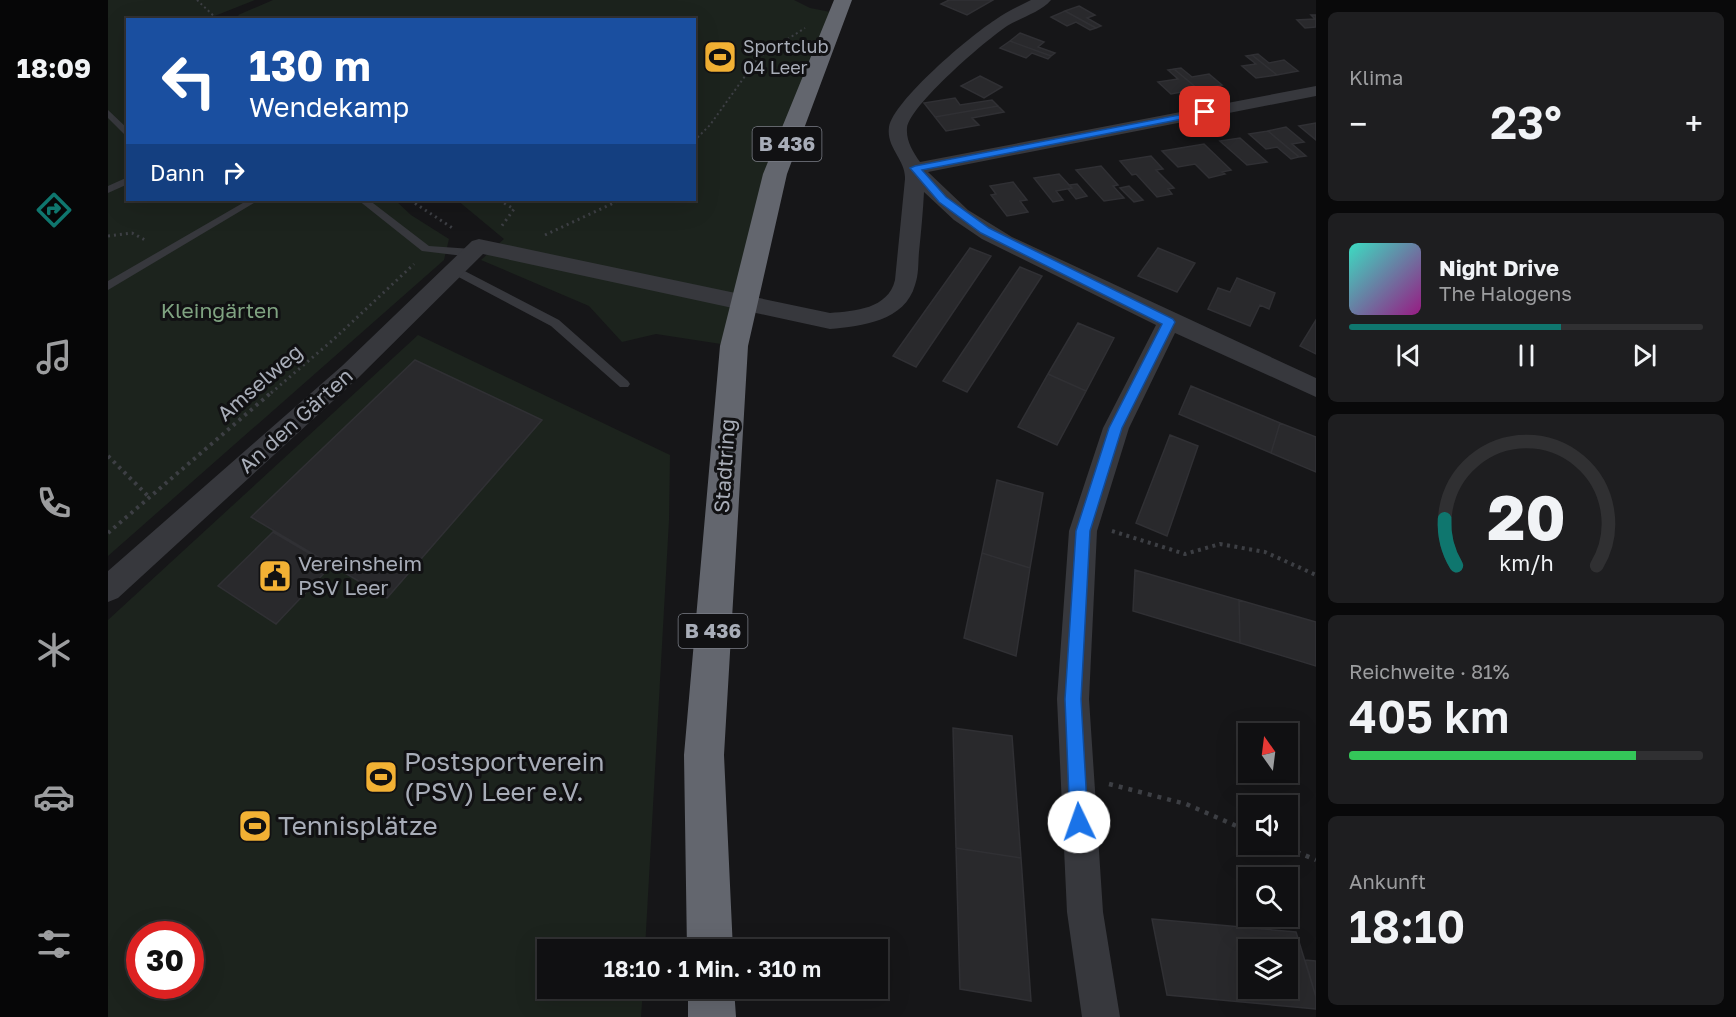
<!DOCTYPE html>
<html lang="de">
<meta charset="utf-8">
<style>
body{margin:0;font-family:"Golos Text",sans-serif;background:#1e1e20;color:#f1f3f6;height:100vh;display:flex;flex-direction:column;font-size:22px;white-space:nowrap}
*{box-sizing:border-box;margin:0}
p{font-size:20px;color:#9c9d9f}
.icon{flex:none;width:33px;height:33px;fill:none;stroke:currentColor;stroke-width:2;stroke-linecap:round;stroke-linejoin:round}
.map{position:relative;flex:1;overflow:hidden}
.details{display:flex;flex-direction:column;gap:12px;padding:12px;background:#09090a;width:420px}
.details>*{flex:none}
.hud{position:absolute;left:18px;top:18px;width:570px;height:183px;border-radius:0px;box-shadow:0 6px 24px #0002,0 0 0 2px #303032;background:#1a4fa0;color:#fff;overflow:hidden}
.needle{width:39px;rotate:346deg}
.fabs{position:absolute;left:1130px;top:723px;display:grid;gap:12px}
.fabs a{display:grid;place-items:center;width:60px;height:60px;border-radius:0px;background:#101012;box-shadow:0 6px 24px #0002,0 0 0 2px #303032;font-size:30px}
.speed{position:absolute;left:18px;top:921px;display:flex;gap:12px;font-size:30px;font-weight:700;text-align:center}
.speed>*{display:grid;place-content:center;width:78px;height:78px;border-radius:50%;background:#101012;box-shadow:0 6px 24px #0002,0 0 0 2px #303032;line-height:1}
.speed .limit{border:9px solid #d22;background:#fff;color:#111}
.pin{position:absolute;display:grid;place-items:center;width:51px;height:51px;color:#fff;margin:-26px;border-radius:12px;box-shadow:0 3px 9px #0006}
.me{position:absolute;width:66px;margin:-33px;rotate:357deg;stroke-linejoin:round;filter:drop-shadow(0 0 4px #0008)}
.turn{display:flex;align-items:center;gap:21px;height:126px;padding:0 24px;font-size:27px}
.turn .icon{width:78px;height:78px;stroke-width:2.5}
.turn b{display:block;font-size:42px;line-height:51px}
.then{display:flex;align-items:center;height:57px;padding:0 24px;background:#0003;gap:12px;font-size:22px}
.big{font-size:45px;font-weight:600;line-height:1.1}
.details .card{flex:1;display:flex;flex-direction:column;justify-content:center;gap:9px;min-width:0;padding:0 21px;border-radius:9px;background:#1e1e20}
.details .dial{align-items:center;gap:0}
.dial svg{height:156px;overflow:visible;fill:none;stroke:#303032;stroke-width:7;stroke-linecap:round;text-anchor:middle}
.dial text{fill:#f1f3f6;stroke:none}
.song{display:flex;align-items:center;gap:18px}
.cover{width:72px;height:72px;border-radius:9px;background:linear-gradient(135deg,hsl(170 70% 55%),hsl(310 70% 35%))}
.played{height:6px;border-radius:3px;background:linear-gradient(90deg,#0f766e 60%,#303032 60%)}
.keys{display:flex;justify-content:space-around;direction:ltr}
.heat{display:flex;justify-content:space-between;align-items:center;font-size:33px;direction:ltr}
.charge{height:9px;border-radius:4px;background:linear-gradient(90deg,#34c759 81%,#303032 0)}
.trip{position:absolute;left:429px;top:939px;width:351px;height:60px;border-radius:0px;background:#101012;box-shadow:0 6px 24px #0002,0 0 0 2px #303032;font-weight:600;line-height:60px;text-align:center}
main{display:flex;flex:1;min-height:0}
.menu{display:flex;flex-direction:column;width:108px;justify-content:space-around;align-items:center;background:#060607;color:#9c9d9f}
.menu .icon{width:42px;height:42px}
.menu .on{color:#0f766e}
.menu b{font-size:27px;color:#f1f3f6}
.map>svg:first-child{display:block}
.green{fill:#1c231d;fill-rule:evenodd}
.building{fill:#29292c;stroke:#303034;stroke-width:1.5;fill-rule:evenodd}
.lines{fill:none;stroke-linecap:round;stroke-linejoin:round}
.path-far3{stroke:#3d3f44;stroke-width:2;stroke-dasharray:2 3;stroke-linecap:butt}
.path-far2{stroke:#3d3f44;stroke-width:3;stroke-dasharray:2 4;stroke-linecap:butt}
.path-far1{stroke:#3d3f44;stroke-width:4;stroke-dasharray:3 4.5;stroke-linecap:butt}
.path{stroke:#3d3f44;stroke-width:4.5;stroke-dasharray:4 6;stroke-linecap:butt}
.lane{fill:#37383d;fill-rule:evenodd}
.street{fill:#37383d;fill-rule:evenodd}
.highway{fill:#63666e;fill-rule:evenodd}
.route{fill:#1a73e8;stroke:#114b97;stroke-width:1.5}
.labels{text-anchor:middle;stroke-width:6;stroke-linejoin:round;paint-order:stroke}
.far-poi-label{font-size:18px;fill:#a8adb8;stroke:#111113;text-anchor:start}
.shield{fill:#111113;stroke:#7b7e86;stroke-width:1.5}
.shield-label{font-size:20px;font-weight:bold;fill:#a8adb8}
.park-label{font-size:21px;fill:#7fa381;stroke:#111113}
.street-label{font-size:21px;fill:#a8adb8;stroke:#111113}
.poi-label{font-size:21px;fill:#a8adb8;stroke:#111113;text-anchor:start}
.near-poi-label{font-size:26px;fill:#a8adb8;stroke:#111113;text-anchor:start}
</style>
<main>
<nav class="menu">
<b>18:09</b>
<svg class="icon on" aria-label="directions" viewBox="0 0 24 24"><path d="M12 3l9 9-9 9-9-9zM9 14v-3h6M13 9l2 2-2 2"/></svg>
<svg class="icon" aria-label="music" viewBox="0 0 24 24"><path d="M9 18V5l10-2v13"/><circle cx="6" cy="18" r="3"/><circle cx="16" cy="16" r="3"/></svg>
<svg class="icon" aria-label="phone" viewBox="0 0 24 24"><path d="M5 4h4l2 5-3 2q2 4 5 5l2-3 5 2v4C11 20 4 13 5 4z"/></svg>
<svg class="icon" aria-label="climate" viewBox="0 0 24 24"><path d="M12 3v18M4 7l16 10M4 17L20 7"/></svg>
<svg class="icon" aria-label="car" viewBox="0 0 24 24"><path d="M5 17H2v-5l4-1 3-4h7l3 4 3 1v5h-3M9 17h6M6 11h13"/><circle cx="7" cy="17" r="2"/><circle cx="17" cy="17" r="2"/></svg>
<svg class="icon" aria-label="filters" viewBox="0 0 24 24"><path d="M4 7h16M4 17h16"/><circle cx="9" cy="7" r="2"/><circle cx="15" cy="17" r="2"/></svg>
</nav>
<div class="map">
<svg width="1208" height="1017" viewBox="0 0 1208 1017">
<rect width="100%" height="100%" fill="#161618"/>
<path class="green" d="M0 0H147L99 19 20 20V200H287L303 215 341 239 336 260 0 556Z
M165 0H686L702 8 738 15 675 175 639 348 548 334 514 342 481 306 373 260 396 239 349 200H586V20H134L130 15Z
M310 335 562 455 561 520 537 949 440 950V988L535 989 533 1017H0V620ZM32 934H82V986H32Z"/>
<path class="building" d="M841 0H885L859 15 833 4Z
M971 6 987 15 979 18 993 26 988 28 957 11Z
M957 11 988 28 982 30 968 22 959 26 943 17Z
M1203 15H1208V27L1197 28 1189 20 1207 19Z
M912 33 936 42 930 47 947 53 943 56 902 41Z
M902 41 943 56 940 59 924 53 918 58 892 48Z
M1150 54 1161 63 1176 60 1190 71 1169 75 1144 55Z
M1144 55 1169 75 1148 78 1134 66 1148 64 1138 56Z
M1073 68 1084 77 1101 74 1114 85 1090 89 1066 69Z
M1066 69 1090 89 1063 94 1050 82 1070 79 1060 70Z
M872 76 894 87 876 98 853 86Z
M847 98 852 105 884 100 890 106 827 117 816 103Z
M890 106 896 112 864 118 871 125 838 131 827 117Z
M1208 123V140L1191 126Z
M1178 127 1196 142 1184 144 1198 156 1191 157 1160 131Z
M1160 131 1191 157 1183 159 1169 147 1158 149 1141 134Z
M1132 138 1159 162 1139 165 1112 141Z
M1096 144 1123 170 1114 172 1117 174 1101 178 1087 164 1070 167 1054 151Z
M1043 156 1055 169 1048 170 1066 188 1060 189 1064 194 1049 197 1028 174 1024 175 1012 161Z
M993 166 1010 185 1005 186 1016 198 996 201 968 170Z
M951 174 964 188 948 191 955 200 945 202 926 178Z
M905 182 919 200 912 201 920 212 899 216 883 195 888 194 882 186Z
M969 184 979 196 968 199 960 189 964 188 961 185Z
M1021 186 1035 200 1026 202 1012 188Z
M862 248 883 256 808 367 785 356Z
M1050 248 1087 263 1069 292 1030 276Z
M912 267 934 276 859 392 835 381Z
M1129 278 1167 293 1161 309 1152 305 1142 326 1100 309 1110 288 1122 292Z
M1208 320V354L1192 346Z
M970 323 1006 338 978 391 940 374Z
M307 360 434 420 279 598 143 517Z
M940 374 978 391 949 445 910 427Z
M1083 386 1172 423 1163 453 1071 414Z
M1172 423 1208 437V472L1163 453Z
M1062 435 1090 446 1059 536 1028 523Z
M889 480 935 493 922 568 874 553Z
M165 532 223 566 168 624 110 586Z
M874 553 922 568 908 656 856 638Z
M1027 570 1131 600 1132 643 1025 611Z
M1131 600 1208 622V666L1132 643Z
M845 728 904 736 913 858 848 848Z
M848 848 913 858 923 1001 852 989Z
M1044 919 1188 932 1208 997V1009L1059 995ZM1140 950H1179V988H1140Z
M1197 960 1208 961V997Z"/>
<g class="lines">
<path class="path-far3" d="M89 0 110 20
M586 141 602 125 650 58 697 28"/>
<path class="path-far2" d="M302 200 346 229
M391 200 406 209 393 227
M437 235 512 200
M0 236 24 233 39 241
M163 393 226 339 306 264"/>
<path class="path-far1" d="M0 456 42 498
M1004 531 1077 554 1112 544 1157 552 1208 575
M0 533 165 391"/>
<path class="path" d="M1001 784 1078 804 1140 831
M1170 844 1208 860"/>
<path class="lane" d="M0 110 20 129V138L0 118Z
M20 177V184L0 193V186Z
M140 200H151L0 290V281Z
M250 200H261L321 246 364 249 369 253 364 257 314 251Z
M347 266 451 320 520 381 522 384 520 387H512L443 326 343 273V267Z"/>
<path class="street" d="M923 0H943C933 12 912 18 899 26 878 40 802 105 799 128 798 141 805 152 812 162L1208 86V96L820 172 860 210 904 237 1208 378V397L1067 333 1021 428 989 531 981 699 995 912 1012 1017H974L959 912 949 699 961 531 995 428 1048 325 874 239 846 220 816 192C815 212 813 232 811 252 810 263 811 274 807 285 797 321 754 326 722 329L375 254 250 378 10 598 0 602V571L234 366 364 241 371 239 722 313C747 311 780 309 787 280L797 179C798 160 778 148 781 127 785 101 863 35 887 20 898 12 911 6 923 0Z"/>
<path class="highway" d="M726 0H744L679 174 640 346 616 755 625 950H579L576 755 612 346 655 174Z
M580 988H626L628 1017H580Z"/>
</g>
<path class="route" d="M1097 110 1101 112 1100 114 814 170 838 197 881 228 1065 319 1067 322 1014 428 982 531 973 699 980 822 977 828 971 830 965 828 962 822 957 699 968 531 1001 428 1054 324 873 233 831 202 802 168 807 166Z"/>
<defs>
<g id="stadium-square" transform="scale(1.725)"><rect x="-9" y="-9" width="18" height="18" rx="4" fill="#f2b134" stroke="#111113"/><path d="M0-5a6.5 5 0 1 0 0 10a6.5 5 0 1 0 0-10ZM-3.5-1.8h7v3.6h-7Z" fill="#111"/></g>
<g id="civic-square" transform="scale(1.725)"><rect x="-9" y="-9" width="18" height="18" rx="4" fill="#f2b134" stroke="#111113"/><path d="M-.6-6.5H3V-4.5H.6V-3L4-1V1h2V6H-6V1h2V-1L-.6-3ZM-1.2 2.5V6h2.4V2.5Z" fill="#111"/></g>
</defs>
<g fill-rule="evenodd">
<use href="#stadium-square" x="612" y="57"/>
<use href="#civic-square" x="167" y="576"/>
<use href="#stadium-square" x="273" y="777"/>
<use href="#stadium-square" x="147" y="826"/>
</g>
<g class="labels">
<g class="far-poi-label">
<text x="635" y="53">Sportclub<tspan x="635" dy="21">04 Leer</tspan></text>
</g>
<g class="shield">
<rect x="644.5" y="127" width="69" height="34" rx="4.5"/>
<rect x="570.5" y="614" width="69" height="34" rx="4.5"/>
</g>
<g class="shield-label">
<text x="679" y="151">B 436</text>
<text x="605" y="638">B 436</text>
</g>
<g class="park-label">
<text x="112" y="318">Kleingärten</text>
</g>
<g class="street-label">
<text transform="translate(152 383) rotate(-41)" y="7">Amselweg</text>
<text transform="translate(188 421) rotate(-42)" y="7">An den Gärten</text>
<text transform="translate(617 466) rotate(-86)" y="7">Stadtring</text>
</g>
<g class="poi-label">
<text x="190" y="571">Vereinsheim<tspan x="190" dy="24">PSV Leer</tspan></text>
</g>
<g class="near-poi-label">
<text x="296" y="771">Postsportverein<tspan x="296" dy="30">(PSV) Leer e.V.</tspan></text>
<text x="170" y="835">Tennisplätze</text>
</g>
</g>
</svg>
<div class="fabs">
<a><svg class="needle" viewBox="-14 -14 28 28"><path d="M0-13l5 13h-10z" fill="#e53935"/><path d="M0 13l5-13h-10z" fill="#9c9d9f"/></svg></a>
<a><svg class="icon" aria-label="sound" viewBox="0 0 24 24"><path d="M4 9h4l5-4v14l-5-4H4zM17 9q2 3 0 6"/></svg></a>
<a><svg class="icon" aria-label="search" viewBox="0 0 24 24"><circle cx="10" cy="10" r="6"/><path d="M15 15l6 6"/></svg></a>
<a><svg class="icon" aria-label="layers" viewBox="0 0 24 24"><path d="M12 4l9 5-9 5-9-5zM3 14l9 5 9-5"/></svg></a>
</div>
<div class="speed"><div class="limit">30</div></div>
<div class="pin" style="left:1097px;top:112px;background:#d93025"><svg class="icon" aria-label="arrive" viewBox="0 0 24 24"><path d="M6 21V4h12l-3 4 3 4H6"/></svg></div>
<svg class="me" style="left:971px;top:822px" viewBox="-20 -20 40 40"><circle r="19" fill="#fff"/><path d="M0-13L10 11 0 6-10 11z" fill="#1a73e8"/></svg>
<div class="trip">18:10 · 1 Min. · 310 m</div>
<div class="hud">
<div class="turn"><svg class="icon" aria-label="left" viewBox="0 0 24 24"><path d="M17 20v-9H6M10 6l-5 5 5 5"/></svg><div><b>130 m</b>Wendekamp</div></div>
<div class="then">Dann<svg class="icon" aria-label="right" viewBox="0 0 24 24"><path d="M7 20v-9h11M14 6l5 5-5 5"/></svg></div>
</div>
</div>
<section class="details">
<div class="card"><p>Klima</p>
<div class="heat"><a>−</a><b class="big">23°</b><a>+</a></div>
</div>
<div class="card">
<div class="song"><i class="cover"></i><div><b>Night Drive</b><p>The Halogens</p></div></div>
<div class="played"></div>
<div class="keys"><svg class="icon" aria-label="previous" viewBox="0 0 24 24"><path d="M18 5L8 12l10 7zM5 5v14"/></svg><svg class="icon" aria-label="pause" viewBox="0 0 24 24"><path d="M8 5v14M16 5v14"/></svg><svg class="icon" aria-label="next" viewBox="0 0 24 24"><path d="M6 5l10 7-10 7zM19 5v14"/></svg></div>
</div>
<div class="card dial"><svg viewBox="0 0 100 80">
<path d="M14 69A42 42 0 1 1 86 69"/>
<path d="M14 69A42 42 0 0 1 8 45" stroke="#0f766e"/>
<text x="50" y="56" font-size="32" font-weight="700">20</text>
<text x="50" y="72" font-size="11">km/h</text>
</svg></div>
<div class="card"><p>Reichweite · 81%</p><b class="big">405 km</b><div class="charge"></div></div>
<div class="card"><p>Ankunft</p><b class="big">18:10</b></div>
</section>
</main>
